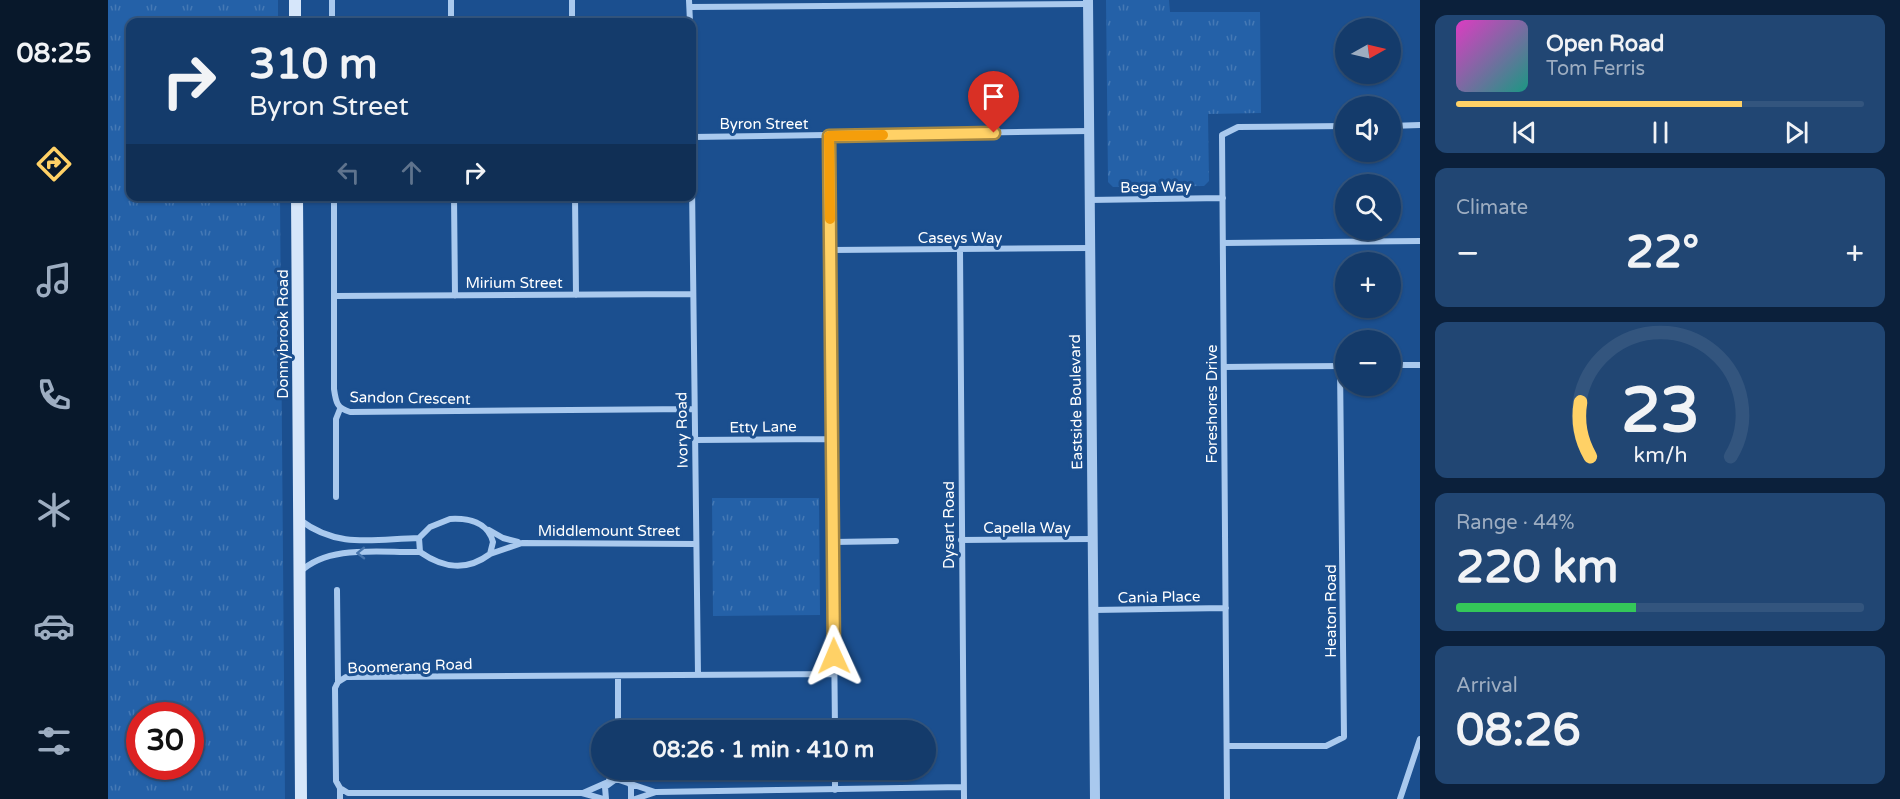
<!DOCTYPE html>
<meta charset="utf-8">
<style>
body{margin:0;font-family:"Varela Round",sans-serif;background:#214673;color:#f1f3f6;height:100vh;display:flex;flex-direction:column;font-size:22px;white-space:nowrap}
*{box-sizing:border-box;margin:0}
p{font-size:20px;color:#9dadc1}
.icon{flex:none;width:33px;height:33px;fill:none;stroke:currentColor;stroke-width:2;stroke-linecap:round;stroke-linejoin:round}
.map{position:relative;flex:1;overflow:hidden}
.drawer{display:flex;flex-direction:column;gap:15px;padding:15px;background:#0b203b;width:480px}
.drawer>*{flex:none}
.hud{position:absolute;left:18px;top:18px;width:570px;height:183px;border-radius:12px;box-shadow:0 2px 4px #0004,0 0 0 2px #33557e;background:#143b6b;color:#f1f3f6;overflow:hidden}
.needle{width:39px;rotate:82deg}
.controls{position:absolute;left:1227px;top:18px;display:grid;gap:12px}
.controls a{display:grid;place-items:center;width:66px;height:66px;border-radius:50%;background:#143b6b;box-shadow:0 2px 4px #0004,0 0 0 2px #33557e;font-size:30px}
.speed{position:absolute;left:18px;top:702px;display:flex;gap:12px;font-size:30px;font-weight:700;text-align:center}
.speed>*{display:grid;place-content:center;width:78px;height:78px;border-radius:50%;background:#143b6b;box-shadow:0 2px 4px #0004,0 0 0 2px #33557e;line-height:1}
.speed .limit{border:9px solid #d22;background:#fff;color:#111}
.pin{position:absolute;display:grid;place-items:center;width:51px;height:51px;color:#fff;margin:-62px -26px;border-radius:50% 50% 50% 0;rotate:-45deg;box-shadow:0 0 6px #0007}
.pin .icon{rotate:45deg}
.me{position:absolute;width:66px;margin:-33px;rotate:359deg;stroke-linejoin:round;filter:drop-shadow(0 0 4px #0008)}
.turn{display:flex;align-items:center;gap:21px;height:126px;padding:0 24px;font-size:27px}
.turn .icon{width:78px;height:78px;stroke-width:2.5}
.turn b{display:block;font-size:42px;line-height:51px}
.lanes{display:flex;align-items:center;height:57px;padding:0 24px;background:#0003;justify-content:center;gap:30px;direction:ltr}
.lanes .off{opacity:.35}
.big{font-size:45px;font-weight:700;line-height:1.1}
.drawer .card{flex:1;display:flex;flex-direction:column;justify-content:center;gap:9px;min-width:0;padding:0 21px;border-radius:12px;background:#214673}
.drawer .dial{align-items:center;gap:0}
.dial svg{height:156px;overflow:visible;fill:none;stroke:#33557e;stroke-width:7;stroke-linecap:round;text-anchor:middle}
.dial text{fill:#f1f3f6;stroke:none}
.song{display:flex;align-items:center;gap:18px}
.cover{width:72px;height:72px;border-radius:9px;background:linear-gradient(135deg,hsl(310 70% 55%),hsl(170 70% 35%))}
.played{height:6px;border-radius:3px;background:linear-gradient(90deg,#ffd166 70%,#33557e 70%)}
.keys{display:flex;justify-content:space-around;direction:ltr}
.heat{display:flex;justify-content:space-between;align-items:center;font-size:33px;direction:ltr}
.charge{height:9px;border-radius:4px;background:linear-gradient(90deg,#34c759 44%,#33557e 0)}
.trip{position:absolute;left:483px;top:720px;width:345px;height:60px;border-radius:30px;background:#143b6b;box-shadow:0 2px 4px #0004,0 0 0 2px #33557e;font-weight:700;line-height:60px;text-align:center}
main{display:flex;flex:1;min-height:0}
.dock{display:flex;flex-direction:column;width:108px;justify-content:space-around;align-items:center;background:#08182b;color:#9dadc1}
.dock .icon{width:42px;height:42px}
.dock .current{color:#ffd166}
.dock b{font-size:27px;color:#f1f3f6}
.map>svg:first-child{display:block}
.grass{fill:url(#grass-tufts);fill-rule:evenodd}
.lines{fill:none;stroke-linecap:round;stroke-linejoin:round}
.minor{stroke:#a9c9ee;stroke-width:6}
.tertiary{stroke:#a9c9ee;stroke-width:10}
.secondary{stroke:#d6e6fa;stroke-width:12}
.oneway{stroke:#4674ac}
.route-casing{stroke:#a68842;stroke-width:15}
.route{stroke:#ffd166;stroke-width:10}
.slow{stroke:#f59e0b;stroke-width:10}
.labels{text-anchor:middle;stroke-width:6;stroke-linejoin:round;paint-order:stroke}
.street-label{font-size:15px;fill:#fff;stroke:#1b4f8f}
</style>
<main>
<nav class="dock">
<b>08:25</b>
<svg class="icon current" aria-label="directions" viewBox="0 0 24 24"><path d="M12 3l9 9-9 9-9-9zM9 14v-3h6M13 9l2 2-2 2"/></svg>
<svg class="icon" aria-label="music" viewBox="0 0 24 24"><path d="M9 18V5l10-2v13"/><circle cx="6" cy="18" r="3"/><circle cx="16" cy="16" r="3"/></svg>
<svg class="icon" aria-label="phone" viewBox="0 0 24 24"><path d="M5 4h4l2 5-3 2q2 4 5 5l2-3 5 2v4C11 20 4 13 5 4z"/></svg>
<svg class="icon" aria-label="climate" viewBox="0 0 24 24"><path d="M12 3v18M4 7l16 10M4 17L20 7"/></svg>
<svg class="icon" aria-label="car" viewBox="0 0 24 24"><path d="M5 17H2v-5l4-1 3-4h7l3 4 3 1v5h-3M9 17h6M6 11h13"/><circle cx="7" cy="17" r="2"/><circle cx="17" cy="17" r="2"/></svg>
<svg class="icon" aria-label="filters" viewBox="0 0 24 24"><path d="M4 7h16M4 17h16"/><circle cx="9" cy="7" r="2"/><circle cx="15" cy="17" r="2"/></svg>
</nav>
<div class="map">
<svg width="1312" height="799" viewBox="0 0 1312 799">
<defs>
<pattern id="grass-tufts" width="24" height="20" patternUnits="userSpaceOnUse" patternTransform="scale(1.5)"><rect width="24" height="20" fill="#2461a8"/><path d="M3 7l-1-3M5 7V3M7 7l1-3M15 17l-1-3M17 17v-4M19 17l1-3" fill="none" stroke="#4579b5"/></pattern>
</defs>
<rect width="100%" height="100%" fill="#1b4f8f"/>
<path class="grass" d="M0 0H170V22H22V196L172 197 177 799H0ZM32 716H82V766H32Z
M998 0H1061L1062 12H1152L1153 113 1100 114 1101 181 1096 186 1005 187 1000 182Z
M604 498H711L712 615 605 616Z"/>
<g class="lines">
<path class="minor" d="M224 0V22
M343 0V22
M464 0V22
M581 0 582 22
M582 7 978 4
M1282 126 1312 125
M721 136 727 730
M584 137 981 131
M584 185 590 675
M226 196V389C228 403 229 408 242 412L586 409
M346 196 347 296
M467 196 468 295
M981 200 1115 198
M1115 243 1312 241
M723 250 982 248
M852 250 856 799
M227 296 585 294
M1282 365H1312
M1116 367 1238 366
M587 440 724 439
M228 497V419L232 409
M342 519C360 518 380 522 385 542L382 554C358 572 335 568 312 552L311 538 322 527Z
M192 520C230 549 266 539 311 538
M381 530 395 538 410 542
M853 540 984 539
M725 542 788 541
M382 554 414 543 588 544
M192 572C221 544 273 553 312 552
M229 590 230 682
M985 610 1118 608
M510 676V730
M1119 746H1218L1236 737 1232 366
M514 770 523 786V799
M727 770V790
M475 793 500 782 507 770
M232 799V788
M495 799 474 793H240L232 788 228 781 227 688 230 682 238 677 726 674
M498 799 497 787 508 779 547 792
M527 799 548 792 855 787
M1119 799 1114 135 1130 127 1238 126
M1292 799 1312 739"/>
<path class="tertiary" d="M980 0 987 799"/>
<path class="secondary" d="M187 0V22
M189 196 193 799"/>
</g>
<defs><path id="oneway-chevron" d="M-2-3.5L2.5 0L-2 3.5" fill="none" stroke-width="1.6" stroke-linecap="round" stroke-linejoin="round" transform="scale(1.5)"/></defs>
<use class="oneway" href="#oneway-chevron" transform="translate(253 553) rotate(179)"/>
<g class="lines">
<g class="route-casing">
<path id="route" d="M726 656 721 136 886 133"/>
</g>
<use href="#route" class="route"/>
<path class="slow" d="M722 219 721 136 775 135"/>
</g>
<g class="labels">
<g class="street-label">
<text x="656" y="129">Byron Street</text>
<text transform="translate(1048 187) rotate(-1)" y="5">Bega Way</text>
<text x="852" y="243">Caseys Way</text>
<text x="406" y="288">Mirium Street</text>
<text transform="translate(175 334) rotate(-90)" y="5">Donnybrook Road</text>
<text transform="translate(302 398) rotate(1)" y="5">Sandon Crescent</text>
<text transform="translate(968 402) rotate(-91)" y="5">Eastside Boulevard</text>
<text transform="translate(1104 404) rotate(-90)" y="5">Foreshores Drive</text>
<text transform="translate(655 427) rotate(-1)" y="5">Etty Lane</text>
<text transform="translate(574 430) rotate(-91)" y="5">Ivory Road</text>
<text transform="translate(841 525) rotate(-90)" y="5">Dysart Road</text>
<text x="919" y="533">Capella Way</text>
<text x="501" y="536">Middlemount Street</text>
<text transform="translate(1051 597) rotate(-1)" y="5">Cania Place</text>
<text transform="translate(1223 611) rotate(-90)" y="5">Heaton Road</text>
<text transform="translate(302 666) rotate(-2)" y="5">Boomerang Road</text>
</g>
</g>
</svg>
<div class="controls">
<a><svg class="needle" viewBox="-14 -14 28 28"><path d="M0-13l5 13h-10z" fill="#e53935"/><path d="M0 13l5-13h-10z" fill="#9dadc1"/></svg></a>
<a><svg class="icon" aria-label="sound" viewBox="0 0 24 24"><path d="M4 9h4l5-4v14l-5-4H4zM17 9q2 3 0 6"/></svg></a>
<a><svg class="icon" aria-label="search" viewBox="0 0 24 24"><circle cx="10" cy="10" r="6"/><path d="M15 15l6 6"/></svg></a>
<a>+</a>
<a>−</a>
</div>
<div class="speed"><div class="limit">30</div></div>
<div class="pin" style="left:886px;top:133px;background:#d93025"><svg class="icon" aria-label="arrive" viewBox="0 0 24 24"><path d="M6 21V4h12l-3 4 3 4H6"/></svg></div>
<svg class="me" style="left:726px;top:656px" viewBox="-20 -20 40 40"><path d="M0-17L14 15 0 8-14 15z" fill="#ffd166" stroke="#fff" stroke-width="4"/></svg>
<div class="trip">08:26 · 1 min · 410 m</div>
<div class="hud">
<div class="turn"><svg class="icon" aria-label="right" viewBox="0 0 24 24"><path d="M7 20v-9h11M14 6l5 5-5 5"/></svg><div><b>310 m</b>Byron Street</div></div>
<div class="lanes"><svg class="icon off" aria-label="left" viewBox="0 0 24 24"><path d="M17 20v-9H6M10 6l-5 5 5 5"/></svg><svg class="icon off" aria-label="ahead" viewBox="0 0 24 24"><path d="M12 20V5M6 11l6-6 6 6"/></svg><svg class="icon" aria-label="right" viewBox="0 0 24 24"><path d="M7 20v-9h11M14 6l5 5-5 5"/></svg></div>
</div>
</div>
<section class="drawer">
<div class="card">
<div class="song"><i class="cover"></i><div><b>Open Road</b><p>Tom Ferris</p></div></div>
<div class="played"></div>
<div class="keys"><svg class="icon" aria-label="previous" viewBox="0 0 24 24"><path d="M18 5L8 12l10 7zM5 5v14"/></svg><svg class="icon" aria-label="pause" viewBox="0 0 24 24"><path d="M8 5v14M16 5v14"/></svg><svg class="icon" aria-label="next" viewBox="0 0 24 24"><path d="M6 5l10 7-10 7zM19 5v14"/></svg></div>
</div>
<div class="card"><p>Climate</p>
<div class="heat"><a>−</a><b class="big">22°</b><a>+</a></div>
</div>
<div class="card dial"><svg viewBox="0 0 100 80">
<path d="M14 69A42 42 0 1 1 86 69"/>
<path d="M14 69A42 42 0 0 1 9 41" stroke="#ffd166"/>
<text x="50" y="56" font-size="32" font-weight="700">23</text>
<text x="50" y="72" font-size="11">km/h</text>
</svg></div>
<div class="card"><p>Range · 44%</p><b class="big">220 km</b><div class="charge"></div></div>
<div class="card"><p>Arrival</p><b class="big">08:26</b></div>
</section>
</main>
